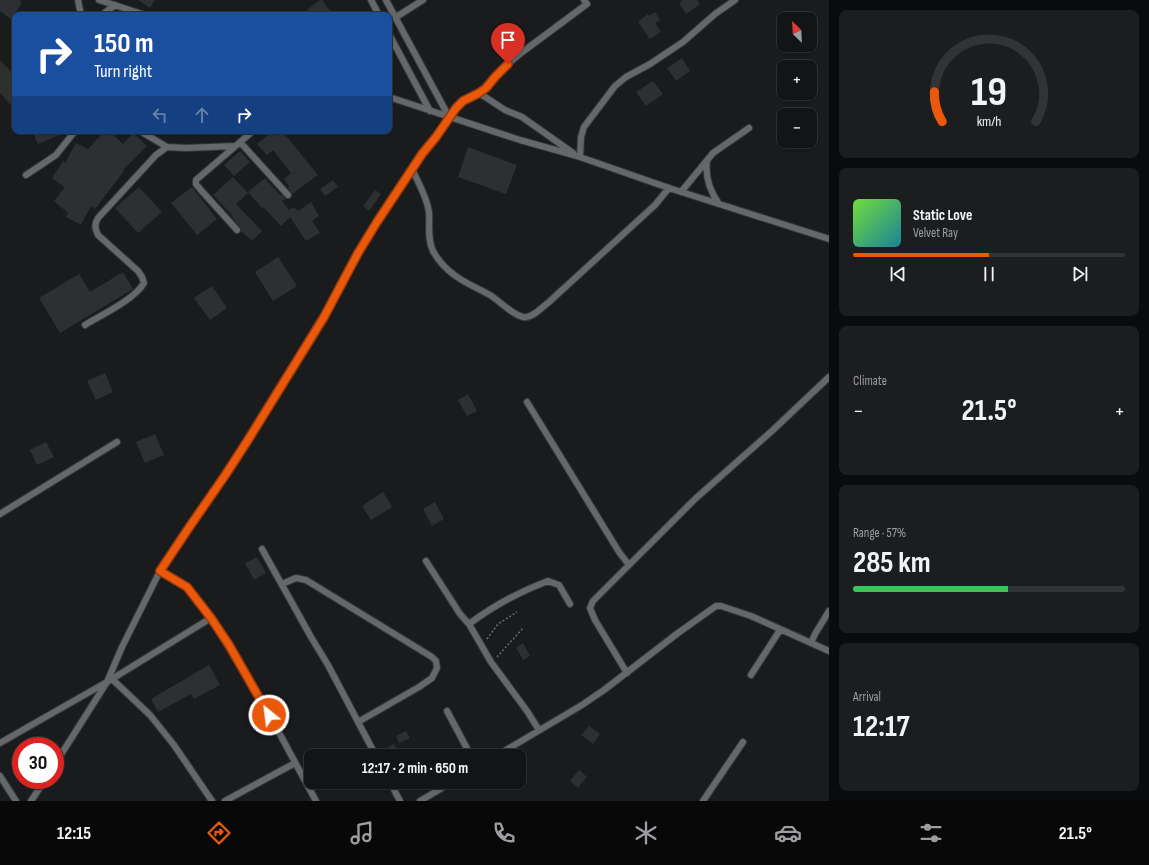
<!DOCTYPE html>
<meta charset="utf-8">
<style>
body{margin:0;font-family:"Sofia Sans Condensed",sans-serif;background:#1c1d1f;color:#f1f3f6;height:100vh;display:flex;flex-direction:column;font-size:15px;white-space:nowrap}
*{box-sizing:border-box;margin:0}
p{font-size:13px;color:#9d9ea1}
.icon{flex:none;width:22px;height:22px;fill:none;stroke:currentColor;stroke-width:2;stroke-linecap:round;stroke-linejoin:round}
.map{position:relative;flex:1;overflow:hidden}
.side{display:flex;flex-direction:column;gap:10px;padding:10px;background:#0a0b0c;width:320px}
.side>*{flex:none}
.guide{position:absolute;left:12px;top:12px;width:380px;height:122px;border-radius:8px;box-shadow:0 1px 3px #0004,0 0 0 1px #323335;background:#1a4fa0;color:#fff;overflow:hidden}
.needle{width:26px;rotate:336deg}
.buttons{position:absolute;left:777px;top:12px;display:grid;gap:8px}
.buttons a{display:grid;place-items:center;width:40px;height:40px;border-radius:8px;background:#131416;box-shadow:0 1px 3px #0004,0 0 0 1px #323335;font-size:20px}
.speed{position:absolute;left:12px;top:737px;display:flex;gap:8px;font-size:20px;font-weight:700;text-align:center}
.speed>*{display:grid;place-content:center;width:52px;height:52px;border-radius:50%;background:#131416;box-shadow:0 1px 3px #0004,0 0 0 1px #323335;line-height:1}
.speed .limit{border:6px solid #d22;background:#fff;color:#111}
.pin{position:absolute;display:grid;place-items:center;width:34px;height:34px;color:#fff;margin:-41px -17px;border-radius:50% 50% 50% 0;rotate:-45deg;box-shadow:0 0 4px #0007}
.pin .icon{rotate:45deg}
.me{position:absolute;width:44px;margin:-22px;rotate:331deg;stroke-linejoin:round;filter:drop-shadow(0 0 3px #0008)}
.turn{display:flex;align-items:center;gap:14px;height:84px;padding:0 16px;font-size:18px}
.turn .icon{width:52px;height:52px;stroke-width:2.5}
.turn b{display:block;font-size:28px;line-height:34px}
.lanes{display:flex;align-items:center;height:38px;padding:0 16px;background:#0003;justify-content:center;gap:20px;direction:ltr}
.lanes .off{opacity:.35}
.big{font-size:30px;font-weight:700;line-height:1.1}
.side .widget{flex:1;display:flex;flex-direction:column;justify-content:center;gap:6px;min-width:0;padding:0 14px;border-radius:8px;background:#1c1d1f}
.side .dial{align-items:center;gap:0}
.dial svg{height:104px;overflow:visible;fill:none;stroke:#323335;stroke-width:7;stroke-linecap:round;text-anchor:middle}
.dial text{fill:#f1f3f6;stroke:none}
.song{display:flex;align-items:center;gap:12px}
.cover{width:48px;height:48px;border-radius:6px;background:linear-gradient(135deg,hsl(100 70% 55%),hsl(190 70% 35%))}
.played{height:4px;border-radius:2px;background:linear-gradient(90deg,#ea580c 50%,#323335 50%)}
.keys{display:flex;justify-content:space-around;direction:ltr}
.heat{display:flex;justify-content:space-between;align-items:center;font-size:22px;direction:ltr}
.charge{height:6px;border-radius:3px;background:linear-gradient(90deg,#34c759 57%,#323335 0)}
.trip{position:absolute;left:304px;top:749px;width:222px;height:40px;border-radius:8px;background:#131416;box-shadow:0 1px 3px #0004,0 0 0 1px #323335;font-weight:700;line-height:40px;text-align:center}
.tab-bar{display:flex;height:64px;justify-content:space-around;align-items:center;background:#080809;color:#9d9ea1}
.tab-bar .icon{width:28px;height:28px}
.tab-bar .current{color:#ea580c}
.tab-bar b{font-size:18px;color:#f1f3f6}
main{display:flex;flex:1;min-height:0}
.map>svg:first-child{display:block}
.building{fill:#2d3031}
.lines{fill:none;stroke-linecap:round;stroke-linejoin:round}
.street-casing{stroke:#363738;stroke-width:8}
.path{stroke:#6a6c6e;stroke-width:1.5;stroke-dasharray:2 2;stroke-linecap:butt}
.street{stroke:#65686a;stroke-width:6}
.route-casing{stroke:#983908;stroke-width:10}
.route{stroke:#ea580c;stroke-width:7}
</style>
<main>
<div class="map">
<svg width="829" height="801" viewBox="0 0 829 801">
<rect width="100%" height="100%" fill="#191b1d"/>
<path class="building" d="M0 0H19L22 3 11 19 0 11Z
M138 0H155L150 8Z
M320 0H322L330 11 324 15H310L307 10Z
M683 0H697L700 4 686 14 679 3Z
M655 12 660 20 655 23 661 32 650 39 638 22 648 14 649 16Z
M682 58 690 71 676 81 667 68Z
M0 60 15 76V110L0 93Z
M653 81 663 94 646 106 636 92Z
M32 131H69L38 144Z
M105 131H109L123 144 133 133 147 146 123 170 124 171 95 209 91 206 81 225 66 217 68 213 54 201 65 187 52 178 63 161 65 163 76 143 88 149Z
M265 131H282L318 175 292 194 288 188 289 186 284 179 291 173 273 150 267 155 257 144 268 135Z
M468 147 517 165 506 194 458 177Z
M240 151 250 162 234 176 224 165Z
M233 177 248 193 236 204 262 231 252 241 241 231 240 227 232 217 233 216 213 195Z
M265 178 280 195 281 194 286 199 282 201 289 210 294 207 298 211 311 202 319 216 312 221 320 233 306 241 290 217 281 226 263 207 262 208 248 192Z
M333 180 338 187 325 196 320 189Z
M139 187 162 212 138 233 115 208Z
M192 187 217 219 197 235 171 203Z
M375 190 381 194 369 211 363 206Z
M278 257 297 286 273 301 255 272Z
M123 272 133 289 60 333 39 298 79 274 90 292Z
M212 286 227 308 210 320 194 298Z
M105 373 113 392 96 400 87 381Z
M468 394 477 411 467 416 458 400Z
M155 434 164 455 145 463 136 442Z
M46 442 54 457 37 465 30 450Z
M383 492 392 507 371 520 362 506Z
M435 502 444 519 432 526 423 509Z
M257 557 266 573 254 580 245 563Z
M523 643 530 656 523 660 516 648Z
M209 665 220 685 194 699 191 694 158 712 151 699Z
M589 726 600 734 593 744 581 735Z
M406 731 410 738 399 743 396 736Z
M394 744 400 756H380L379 752Z
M579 770 587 777 578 788 570 781Z"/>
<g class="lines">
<g class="street-casing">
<path id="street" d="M78 0 81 15
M99 0 145 15
M371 0 379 15
M386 0 449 117
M102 15 115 5
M396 17 423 0
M389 34 430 111
M479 93 505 110 522 117 573 153
M389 97 520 140 577 156 669 188 829 239
M140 131 167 147
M240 142 288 195
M580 157 581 137 584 127 615 86 626 77 650 64 683 42 715 14 735 0
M707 161C705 177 709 190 719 204
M412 169C418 182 427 197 429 212 430 224 427 239 433 251 438 260 445 268 453 274 464 283 478 288 490 295 500 301 512 315 523 317 532 319 542 307 549 302L655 205 669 188
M26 175 56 155 75 131
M681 192 713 153 749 128
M237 230 200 189 196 184V180L253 131
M85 325C101 315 134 300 144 283L142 277 138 271 98 235C95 228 94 225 98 218L156 155 167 147 186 148 235 146
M527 402 619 552 629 565 695 499 773 430 829 377
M0 514 117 442
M262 549 311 637 328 665 376 756
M426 561 460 614 469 624 491 662 527 711 539 730
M160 571 187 587 211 618 263 703 316 801
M282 584 296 578 306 580 432 657 436 661 437 668 432 678 419 687 358 722
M469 624C493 606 521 591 548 581L559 585 570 604
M811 643 815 634 829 611
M627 673 595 620 590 608 593 601 629 565
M751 675 780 630
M112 679 150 715 174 745 212 801
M447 711 471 756
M0 743 107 682 211 618
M496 756 582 705 604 690 678 633 716 606H721L751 616 829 651
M55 764 107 682 122 647 160 571 188 529 226 474 248 440 331 305 358 253 377 222 422 154 436 137 456 108 463 101 479 93 508 64 521 53 587 4 584 0
M0 776 16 801
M390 782 400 801
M31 801 45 780
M225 801 295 763
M420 801 452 782
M703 801 743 742"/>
</g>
<path class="path" d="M487 639 498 624 517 612
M497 657 523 628"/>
<use href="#street" class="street"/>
</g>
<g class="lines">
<g class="route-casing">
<path id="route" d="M269 715 229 645 211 618 187 587 160 571 188 529 226 474 248 440 324 317 358 253 377 222 422 154 436 137 456 108 463 101 479 93 486 88 495 77 508 64"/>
</g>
<use href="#route" class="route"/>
</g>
</svg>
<div class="buttons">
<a><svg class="needle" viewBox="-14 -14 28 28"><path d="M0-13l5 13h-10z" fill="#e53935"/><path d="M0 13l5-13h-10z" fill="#9d9ea1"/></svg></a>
<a>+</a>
<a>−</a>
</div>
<div class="speed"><div class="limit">30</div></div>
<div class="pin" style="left:508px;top:64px;background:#d93025"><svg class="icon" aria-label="arrive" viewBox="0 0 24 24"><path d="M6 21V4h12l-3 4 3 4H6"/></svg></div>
<svg class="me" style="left:269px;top:715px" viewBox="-20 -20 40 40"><circle r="17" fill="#ea580c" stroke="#fff" stroke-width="3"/><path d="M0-11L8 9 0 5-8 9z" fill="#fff"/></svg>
<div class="trip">12:17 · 2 min · 650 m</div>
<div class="guide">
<div class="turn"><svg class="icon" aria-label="right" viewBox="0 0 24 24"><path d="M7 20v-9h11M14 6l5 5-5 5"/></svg><div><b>150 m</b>Turn right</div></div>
<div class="lanes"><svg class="icon off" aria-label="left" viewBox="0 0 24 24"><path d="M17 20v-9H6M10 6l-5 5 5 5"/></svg><svg class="icon off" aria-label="ahead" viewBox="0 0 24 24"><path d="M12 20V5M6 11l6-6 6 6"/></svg><svg class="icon" aria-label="right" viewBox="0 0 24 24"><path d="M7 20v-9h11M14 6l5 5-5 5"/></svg></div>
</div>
</div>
<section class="side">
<div class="widget dial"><svg viewBox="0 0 100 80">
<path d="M14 69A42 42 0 1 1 86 69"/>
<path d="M14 69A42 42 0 0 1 8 46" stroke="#ea580c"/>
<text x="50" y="56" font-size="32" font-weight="700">19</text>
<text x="50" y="72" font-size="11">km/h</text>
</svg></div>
<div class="widget">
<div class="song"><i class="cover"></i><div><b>Static Love</b><p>Velvet Ray</p></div></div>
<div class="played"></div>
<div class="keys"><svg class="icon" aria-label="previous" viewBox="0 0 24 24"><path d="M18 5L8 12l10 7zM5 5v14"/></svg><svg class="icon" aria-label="pause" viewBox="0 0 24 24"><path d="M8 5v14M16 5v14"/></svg><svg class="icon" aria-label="next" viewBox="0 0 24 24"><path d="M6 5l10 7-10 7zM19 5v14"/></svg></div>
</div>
<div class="widget"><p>Climate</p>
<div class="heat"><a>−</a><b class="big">21.5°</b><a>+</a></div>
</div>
<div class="widget"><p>Range · 57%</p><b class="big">285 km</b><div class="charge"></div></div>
<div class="widget"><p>Arrival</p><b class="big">12:17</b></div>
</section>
</main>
<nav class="tab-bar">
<b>12:15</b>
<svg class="icon current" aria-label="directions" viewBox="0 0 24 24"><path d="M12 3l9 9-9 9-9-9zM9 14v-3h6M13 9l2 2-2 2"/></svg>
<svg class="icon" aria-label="music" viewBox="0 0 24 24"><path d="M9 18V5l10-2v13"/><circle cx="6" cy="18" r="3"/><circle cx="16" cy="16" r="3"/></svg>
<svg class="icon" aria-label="phone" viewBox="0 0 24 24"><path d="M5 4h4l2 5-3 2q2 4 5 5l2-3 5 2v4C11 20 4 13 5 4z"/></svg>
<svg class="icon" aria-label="climate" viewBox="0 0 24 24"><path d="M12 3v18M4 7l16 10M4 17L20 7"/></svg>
<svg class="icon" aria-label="car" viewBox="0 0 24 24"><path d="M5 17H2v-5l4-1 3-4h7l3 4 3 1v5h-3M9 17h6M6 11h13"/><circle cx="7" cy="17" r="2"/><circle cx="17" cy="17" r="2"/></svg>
<svg class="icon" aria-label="filters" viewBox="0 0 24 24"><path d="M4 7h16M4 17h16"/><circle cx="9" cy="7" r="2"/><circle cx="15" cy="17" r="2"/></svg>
<b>21.5°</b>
</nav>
